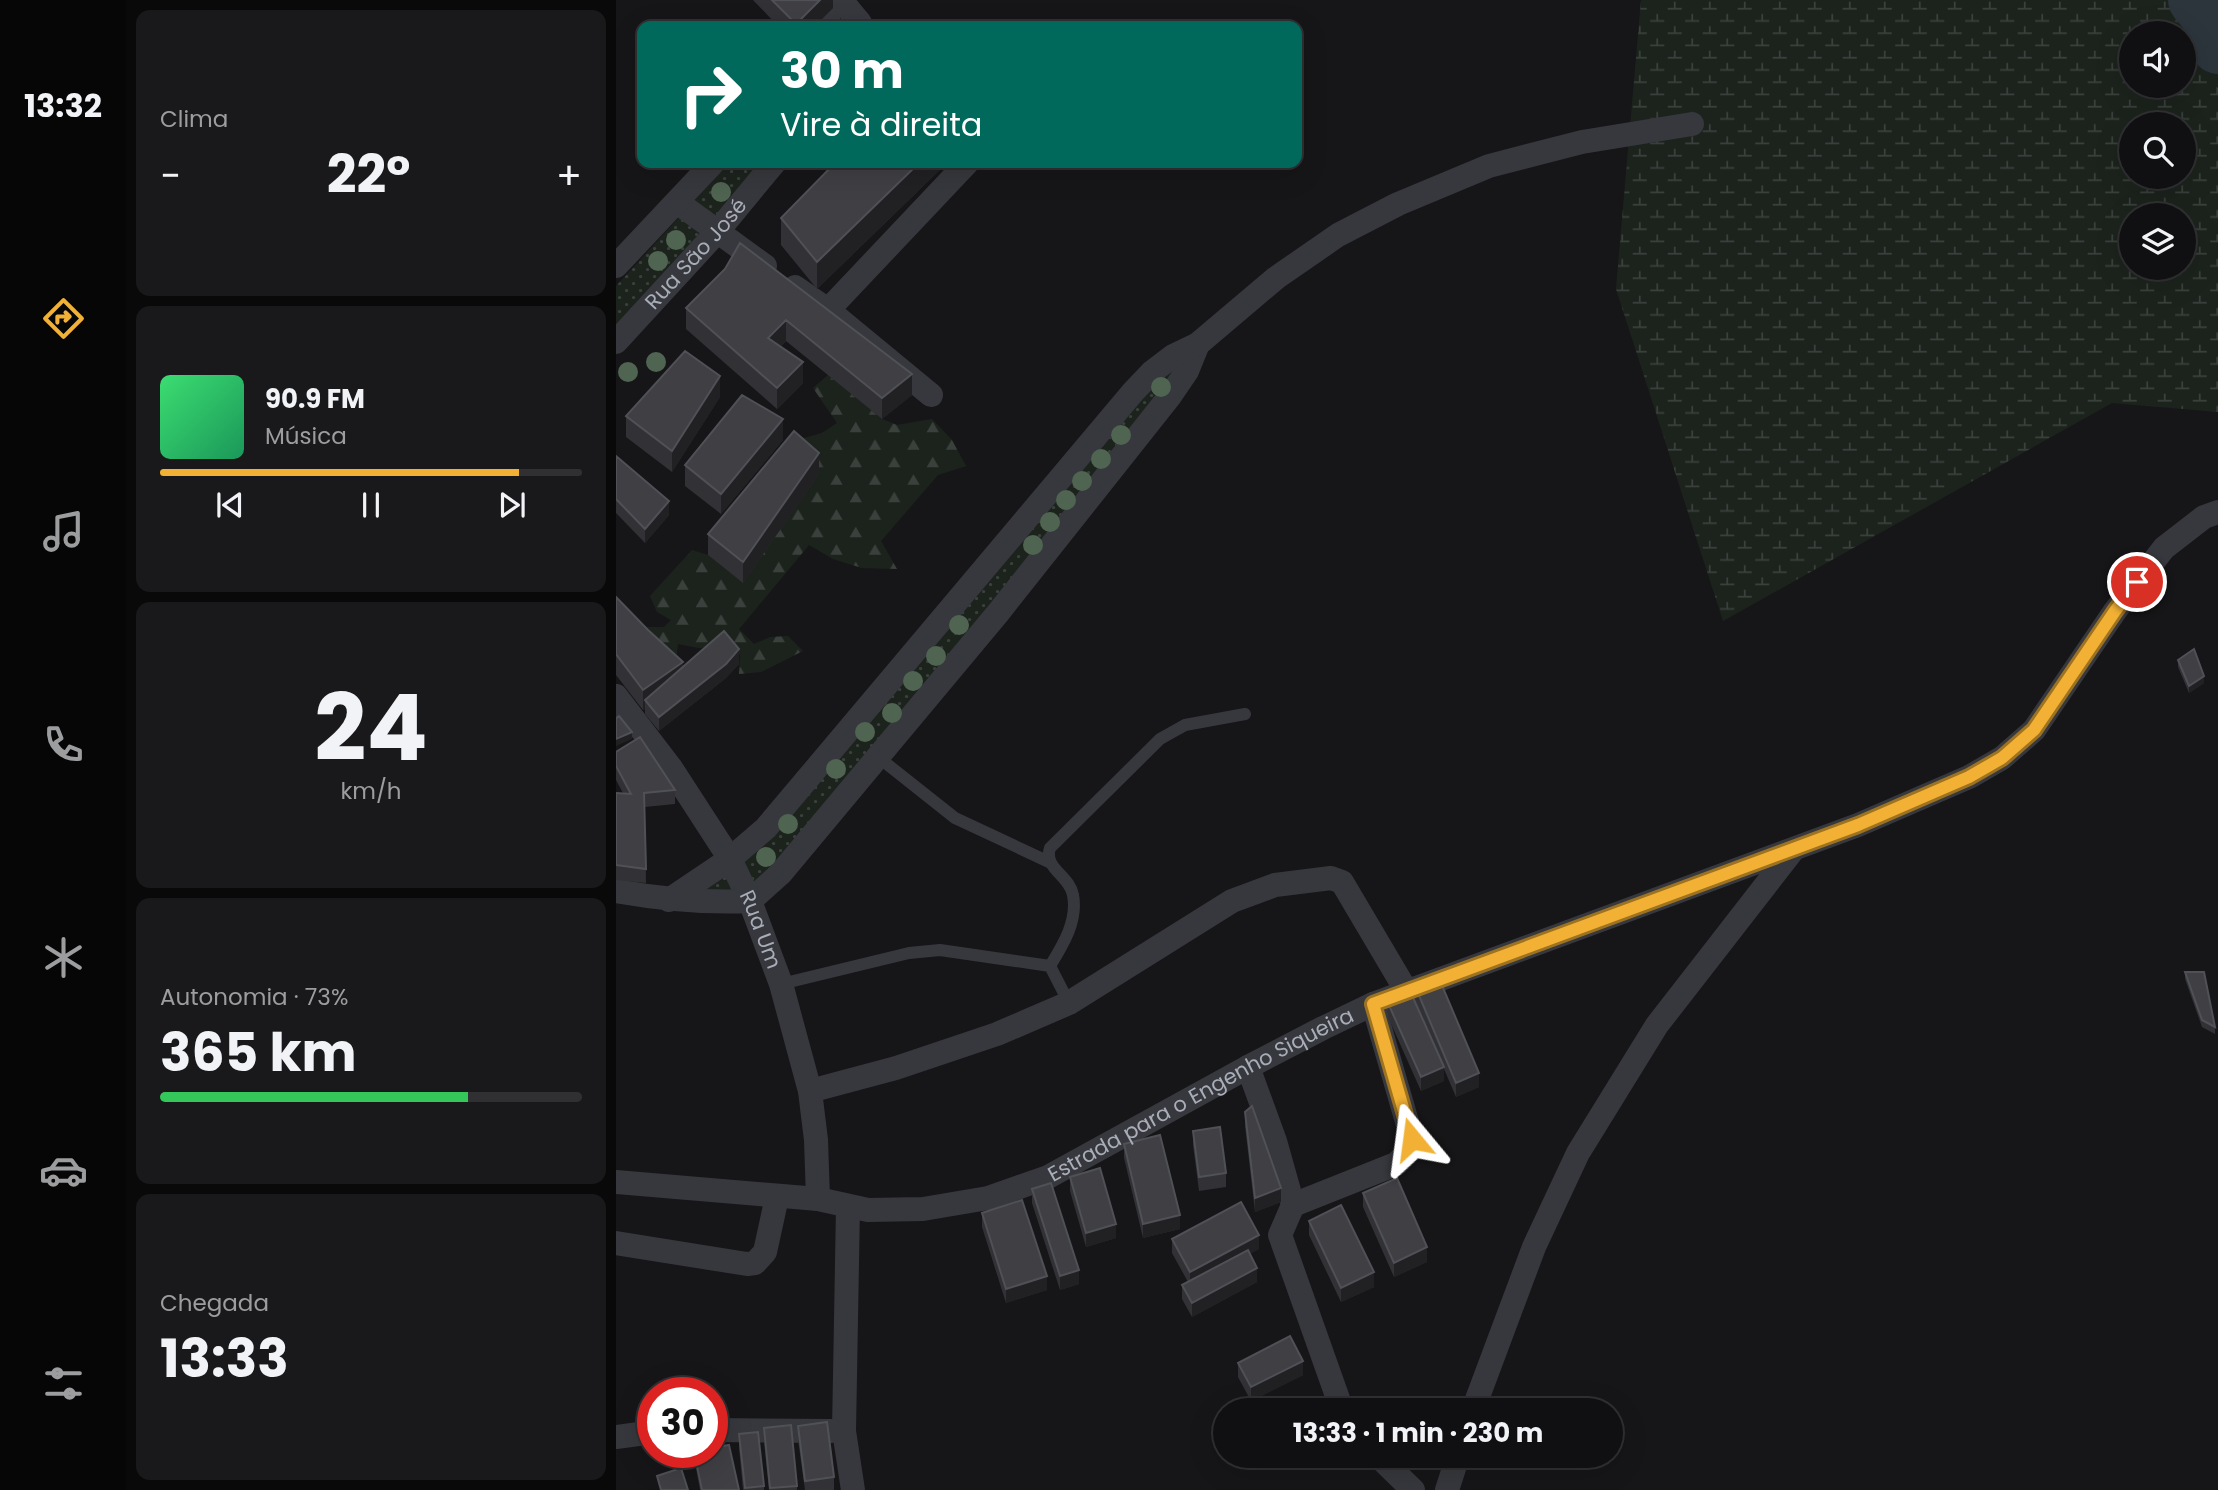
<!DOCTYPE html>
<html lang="pt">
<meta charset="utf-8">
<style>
body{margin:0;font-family:Poppins,sans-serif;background:#19191b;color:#f1f3f6;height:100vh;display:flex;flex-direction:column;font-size:26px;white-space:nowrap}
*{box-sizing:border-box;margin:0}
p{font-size:23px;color:#9c9d9f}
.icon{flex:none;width:38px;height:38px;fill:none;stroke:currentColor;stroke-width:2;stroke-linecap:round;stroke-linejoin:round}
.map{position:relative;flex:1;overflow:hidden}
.side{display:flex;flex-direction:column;gap:10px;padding:10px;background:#09090a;width:490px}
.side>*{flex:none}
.top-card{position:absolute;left:21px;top:21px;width:665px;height:147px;border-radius:14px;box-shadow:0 7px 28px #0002,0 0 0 2px #303032;background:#00695c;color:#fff;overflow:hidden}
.buttons{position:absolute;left:1503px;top:21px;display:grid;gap:14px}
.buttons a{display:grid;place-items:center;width:77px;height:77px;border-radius:50%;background:#101012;box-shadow:0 7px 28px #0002,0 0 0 2px #303032;font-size:35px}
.speed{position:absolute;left:21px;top:1377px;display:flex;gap:14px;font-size:35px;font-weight:700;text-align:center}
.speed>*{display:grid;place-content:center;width:91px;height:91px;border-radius:50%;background:#101012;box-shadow:0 7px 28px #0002,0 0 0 2px #303032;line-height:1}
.speed .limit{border:10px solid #d22;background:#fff;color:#111}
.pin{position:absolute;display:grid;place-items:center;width:60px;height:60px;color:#fff;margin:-30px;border:4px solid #fff;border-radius:50%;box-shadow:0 2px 7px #0007}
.me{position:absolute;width:77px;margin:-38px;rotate:344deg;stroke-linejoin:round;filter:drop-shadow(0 0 5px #0008)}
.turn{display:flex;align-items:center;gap:24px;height:147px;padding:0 28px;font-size:32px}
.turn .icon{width:91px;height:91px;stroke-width:2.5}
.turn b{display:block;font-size:49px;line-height:60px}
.big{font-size:52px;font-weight:700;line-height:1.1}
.side .card{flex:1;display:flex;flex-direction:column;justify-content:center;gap:10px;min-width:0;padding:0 24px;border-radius:14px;background:#19191b}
.side .dial{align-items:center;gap:0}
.dial b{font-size:91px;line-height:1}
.song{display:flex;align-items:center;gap:21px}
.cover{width:84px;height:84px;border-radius:10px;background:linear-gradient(135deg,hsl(140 70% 55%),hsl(150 70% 35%))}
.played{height:7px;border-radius:4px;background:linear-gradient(90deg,#f2b134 85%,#303032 85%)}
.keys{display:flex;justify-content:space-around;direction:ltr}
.heat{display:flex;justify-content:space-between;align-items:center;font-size:38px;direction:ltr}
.charge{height:10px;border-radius:5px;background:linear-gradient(90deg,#34c759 73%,#303032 0)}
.trip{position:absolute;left:597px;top:1398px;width:410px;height:70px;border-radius:35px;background:#101012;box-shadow:0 7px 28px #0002,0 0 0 2px #303032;font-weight:700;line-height:70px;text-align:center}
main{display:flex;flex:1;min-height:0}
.menu{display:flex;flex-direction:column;width:126px;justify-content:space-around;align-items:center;background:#060607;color:#9c9d9f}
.menu .icon{width:49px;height:49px}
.menu .on{color:#f2b134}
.menu b{font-size:32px;color:#f1f3f6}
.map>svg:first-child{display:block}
.grass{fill:url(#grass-dots)}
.forest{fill:url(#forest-firs)}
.wetland{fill:url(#wetland-marsh);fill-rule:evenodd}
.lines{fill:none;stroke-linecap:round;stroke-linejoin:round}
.river{stroke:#2c353c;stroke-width:54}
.service{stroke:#37383d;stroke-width:12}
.minor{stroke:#37383d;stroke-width:24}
.tree{fill:#506452}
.wall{fill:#323236}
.shaded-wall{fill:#212124}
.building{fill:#3f3f44;stroke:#4f5156;stroke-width:2}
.route-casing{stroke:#9d7322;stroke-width:18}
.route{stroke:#f2b134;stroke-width:12}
.labels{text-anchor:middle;stroke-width:7;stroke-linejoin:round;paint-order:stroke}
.street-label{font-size:21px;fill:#a8adb8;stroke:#111113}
</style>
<main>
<nav class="menu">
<b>13:32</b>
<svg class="icon on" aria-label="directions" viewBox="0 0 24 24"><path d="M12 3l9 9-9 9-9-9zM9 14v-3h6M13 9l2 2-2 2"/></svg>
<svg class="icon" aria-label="music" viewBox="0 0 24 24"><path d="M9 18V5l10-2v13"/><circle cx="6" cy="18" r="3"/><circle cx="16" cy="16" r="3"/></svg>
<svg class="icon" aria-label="phone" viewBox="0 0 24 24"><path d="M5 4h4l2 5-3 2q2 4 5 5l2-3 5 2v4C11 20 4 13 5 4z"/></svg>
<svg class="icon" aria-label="climate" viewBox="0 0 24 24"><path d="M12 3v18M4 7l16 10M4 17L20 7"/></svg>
<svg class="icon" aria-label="car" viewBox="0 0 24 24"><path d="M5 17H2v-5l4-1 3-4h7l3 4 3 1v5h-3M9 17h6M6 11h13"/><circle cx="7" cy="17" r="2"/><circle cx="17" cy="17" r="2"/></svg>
<svg class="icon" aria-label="filters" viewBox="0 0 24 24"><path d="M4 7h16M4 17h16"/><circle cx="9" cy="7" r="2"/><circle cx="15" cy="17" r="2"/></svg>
</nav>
<section class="side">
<div class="card"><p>Clima</p>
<div class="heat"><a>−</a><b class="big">22°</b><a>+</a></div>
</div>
<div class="card">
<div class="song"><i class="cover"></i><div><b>90.9 FM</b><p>Música</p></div></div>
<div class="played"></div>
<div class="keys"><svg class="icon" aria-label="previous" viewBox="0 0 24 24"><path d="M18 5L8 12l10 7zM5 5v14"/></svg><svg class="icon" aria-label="pause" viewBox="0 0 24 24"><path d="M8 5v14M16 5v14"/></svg><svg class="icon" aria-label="next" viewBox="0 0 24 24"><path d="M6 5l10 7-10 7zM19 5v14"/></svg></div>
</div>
<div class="card dial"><b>24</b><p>km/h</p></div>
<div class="card"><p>Autonomia · 73%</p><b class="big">365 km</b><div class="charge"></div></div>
<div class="card"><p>Chegada</p><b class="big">13:33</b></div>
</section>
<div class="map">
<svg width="1602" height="1490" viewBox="0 0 1602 1490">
<defs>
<pattern id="grass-dots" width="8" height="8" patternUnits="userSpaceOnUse" patternTransform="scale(1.75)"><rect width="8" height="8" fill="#1c231d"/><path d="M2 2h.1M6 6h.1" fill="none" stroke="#3a403c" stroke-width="1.8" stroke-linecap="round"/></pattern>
<pattern id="forest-firs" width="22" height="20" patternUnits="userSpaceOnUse" patternTransform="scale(1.75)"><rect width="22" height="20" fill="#1c231d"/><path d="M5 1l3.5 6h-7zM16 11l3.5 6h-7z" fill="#3a403c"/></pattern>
<pattern id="wetland-marsh" width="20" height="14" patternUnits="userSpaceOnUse" patternTransform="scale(1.75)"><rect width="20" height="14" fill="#1c231d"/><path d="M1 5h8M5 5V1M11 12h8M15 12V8" fill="none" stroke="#3a403c"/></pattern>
</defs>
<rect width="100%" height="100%" fill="#161618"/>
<path class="grass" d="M113 163H154L0 338V286Z
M541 369 571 371 134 901 53 900 114 859Z"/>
<path class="forest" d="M212 375 266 419 281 425 316 419 336 440 350 466 322 475 265 541 281 569 246 568 217 559 193 545 123 629 138 644 154 637 172 636 187 651 145 672 123 674 124 655 108 646 83 648 62 644 59 668 32 651 29 627H48L55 620 41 612 34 596 76 550 92 555 126 582 181 440 206 433 221 423 197 388Z"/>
<path class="wetland" d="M1025 0H1602V412L1496 403 1107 621 1000 289ZM1516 33H1568V86H1516ZM1516 124H1568V177H1516ZM1516 215H1568V268H1516Z"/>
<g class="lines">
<path class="river" d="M1579 0 1599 25 1602 47"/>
<path class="service" d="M262 757 339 818 433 862
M434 966C447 945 462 921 457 895 454 876 427 868 434 848L544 739 569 725 629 714
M165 984 293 953 324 950 434 966 453 1003"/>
<g class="minor">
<path d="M225 0 244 23"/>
<path d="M207 26 220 0"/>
<path d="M61 202 149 266"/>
<path d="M0 266 97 163"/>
<path d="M179 287 212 310 315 395"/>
<path d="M212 310 351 163"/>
<path id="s1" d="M0 342 101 232 158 163"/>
<path id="s2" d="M0 696 55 768 114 859 134 901 165 984 194 1091 200 1140 202 1199"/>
<path d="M0 891C45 899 89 903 134 901L165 873 382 613 554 396 571 371 582 344"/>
<path d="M53 900 114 859 150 828 517 392 536 372 557 356 582 344 660 278 722 235 782 204 873 166 966 142 1076 124"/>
<path d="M632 1067 659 1141 677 1205 664 1235 726 1410"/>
<path d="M194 1091 280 1068 381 1034 453 1003 616 901 659 885 715 878 726 882 791 992"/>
<path id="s3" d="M0 1182 202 1199 252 1210 307 1209 372 1198 432 1177 632 1067 707 1028 757 1004 1242 825 1353 777 1386 758 1418 730 1499 611 1548 548 1588 517 1602 512"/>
<path d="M677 1205 780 1164 791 1153 796 1139 757 1004"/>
<path d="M232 1207 228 1431 237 1490"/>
<path d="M0 1243 131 1264 139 1263 149 1252 161 1197"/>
<path d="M857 1410 918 1247 962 1153 1041 1025 1177 850"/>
<path d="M96 1430 215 1431"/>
<path d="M0 1437 37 1432"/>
<path d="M762 1456 797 1490"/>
<path d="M831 1490 842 1456"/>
</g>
</g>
<g class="tree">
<circle cx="105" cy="192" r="10"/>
<circle cx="60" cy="240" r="10"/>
<circle cx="42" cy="261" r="10"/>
<circle cx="40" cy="362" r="10"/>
<circle cx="12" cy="372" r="10"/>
<circle cx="545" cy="387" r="10"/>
<circle cx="505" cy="435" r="10"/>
<circle cx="485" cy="459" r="10"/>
<circle cx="466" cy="481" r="10"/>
<circle cx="450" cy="500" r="10"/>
<circle cx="434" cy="522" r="10"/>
<circle cx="417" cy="545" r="10"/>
<circle cx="343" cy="625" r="10"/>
<circle cx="320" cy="656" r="10"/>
<circle cx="297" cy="681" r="10"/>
<circle cx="276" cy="713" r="10"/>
<circle cx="249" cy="732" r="10"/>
<circle cx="220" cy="769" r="10"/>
<circle cx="172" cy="824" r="10"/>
<circle cx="150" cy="857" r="10"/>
</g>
<path class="wall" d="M137 0H217V8L199 26H162Z
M219 163H331L201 289 165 245V218Z
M109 269 296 395 266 419 170 341 164 347 187 383 161 409 70 329V308Z
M104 397 56 472 10 437V416Z
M167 440 105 514 69 486V465Z
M0 456 53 515 29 543 0 513Z
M203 474 127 583 92 555V534Z
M0 597 67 667 123 664 110 678 43 731 29 714V709L27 710 0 675Z
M1562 660 1588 683 1573 693 1562 667Z
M0 752 59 790V804L29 807 30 883 0 880V793H7L0 780Z
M1569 972 1599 1027V1034L1586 1027 1569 979Z
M799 986 863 1087 840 1097 828 1069V1081L805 1091 772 1017V1003L815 1038 799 1000Z
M629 1112 665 1202 639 1212 629 1126Z
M577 1131 610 1173V1187L583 1191 577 1145Z
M508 1144 564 1229 527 1238 508 1158Z
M454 1177 500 1238 470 1247 454 1191Z
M416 1189 463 1284 444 1290 416 1203Z
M747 1193 811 1262 778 1277 747 1207Z
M366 1213 431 1290 390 1303 366 1227Z
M693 1221 758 1287 725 1302 693 1235Z
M556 1239 643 1249 633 1254 641 1282 576 1317 566 1299V1285L572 1282 556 1253Z
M622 1363 687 1375 635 1401 622 1377Z
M182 1426 218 1477V1490H189L182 1440Z
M148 1428 181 1486V1490H153L148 1442Z
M123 1434 148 1486V1490H127L123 1448Z
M77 1452H95L123 1490H84Z"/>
<path class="shaded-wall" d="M204 0H217V8L199 26H180V24Z
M303 163H331L201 289V262Z
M170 320V341L152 359V338Z
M187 362V383L161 409V388Z
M296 374V395L266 419V398Z
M104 376V397L56 472V451Z
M167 419V440L105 514V494Z
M203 453V474L127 583V562Z
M53 501V515L29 543V529Z
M123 649V664L110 678 43 731V717Z
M67 662V683L29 700V709L27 710V690Z
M1588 676V683L1573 693V686Z
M16 732V739L0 746V739Z
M828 1067V1081L805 1091V1077Z
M863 1073V1087L840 1097V1083Z
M665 1188V1202L639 1212V1198Z
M564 1215V1229L527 1238V1224Z
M500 1224V1238L470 1247V1233Z
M643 1235V1249L574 1286V1272Z
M811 1247V1262L778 1277V1263Z
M641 1268V1282L576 1317V1303Z
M463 1270V1284L444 1290V1276Z
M758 1272V1287L725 1302V1288Z
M431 1276V1290L390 1303V1289Z
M687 1361V1375L635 1401V1387Z"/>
<path class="building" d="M156 0H204L180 24Z
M219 163H303L201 262 165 218Z
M124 243 296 374 266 398 170 320 152 338 187 362 161 388 70 308 109 269Z
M69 351 104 376 56 451 10 416Z
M126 395 167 419 105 494 69 465Z
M178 431 203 453 127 562 92 534Z
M0 456 53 501 29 529 0 499Z
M0 597 32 630 67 662 27 690 0 654Z
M108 631 123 649 110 664 43 717 29 700Z
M1578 649 1588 676 1573 686 1562 660Z
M3 716 16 732 0 739V718Z
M24 737 59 790 28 793 30 869 0 865V793L15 794 0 766V752Z
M1569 972H1588L1599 1027 1586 1020Z
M822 976 863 1073 840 1083 799 986Z
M795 993 828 1067 805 1077 772 1003Z
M636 1106 665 1188 639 1198 629 1112Z
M604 1127 610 1173 583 1177 577 1131Z
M544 1135 564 1215 527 1224 508 1144Z
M484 1168 500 1224 470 1233 454 1177Z
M781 1178 811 1247 778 1263 747 1193Z
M435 1183 463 1270 444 1276 416 1189Z
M406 1200 431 1276 390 1289 366 1213Z
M625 1202 643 1235 574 1272 556 1239Z
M725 1205 758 1272 725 1288 693 1221Z
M632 1250 641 1268 576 1303 566 1285Z
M674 1336 687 1361 635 1387 622 1363Z
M211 1422 218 1477 189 1481 182 1426Z
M175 1425 181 1486 154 1488 148 1428Z
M142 1432 148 1486 129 1488 123 1434Z
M113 1445 123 1490H86L78 1452H95L97 1457 96 1448Z
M65 1468 72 1490H45L41 1476Z"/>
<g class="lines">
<g class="route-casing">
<path id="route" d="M796 1139 757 1004 1242 825 1353 777 1386 758 1418 730 1499 611 1521 582"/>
</g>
<use href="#route" class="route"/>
</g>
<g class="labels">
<g class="street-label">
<text dy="7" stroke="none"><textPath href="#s1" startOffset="119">Rua São José</textPath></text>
<text dy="7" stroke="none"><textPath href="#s2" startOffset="276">Rua Um</textPath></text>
<text dy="7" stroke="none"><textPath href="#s3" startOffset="612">Estrada para o Engenho Siqueira</textPath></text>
</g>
</g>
</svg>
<div class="buttons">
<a><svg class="icon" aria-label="sound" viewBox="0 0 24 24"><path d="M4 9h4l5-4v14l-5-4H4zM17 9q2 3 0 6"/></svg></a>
<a><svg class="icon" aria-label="search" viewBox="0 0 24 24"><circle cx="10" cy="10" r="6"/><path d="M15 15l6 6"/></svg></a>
<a><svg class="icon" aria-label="layers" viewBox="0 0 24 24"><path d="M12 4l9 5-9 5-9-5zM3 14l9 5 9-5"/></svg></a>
</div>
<div class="speed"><div class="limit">30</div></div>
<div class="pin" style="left:1521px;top:582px;background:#d93025"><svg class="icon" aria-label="arrive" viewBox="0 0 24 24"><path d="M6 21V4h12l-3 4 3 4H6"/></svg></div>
<svg class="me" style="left:796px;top:1139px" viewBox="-20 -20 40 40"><path d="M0-17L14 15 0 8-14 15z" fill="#f2b134" stroke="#fff" stroke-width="4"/></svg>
<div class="trip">13:33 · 1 min · 230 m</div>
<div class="top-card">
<div class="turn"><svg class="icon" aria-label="right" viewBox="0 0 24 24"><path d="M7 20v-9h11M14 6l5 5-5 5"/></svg><div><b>30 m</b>Vire à direita</div></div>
</div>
</div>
</main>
